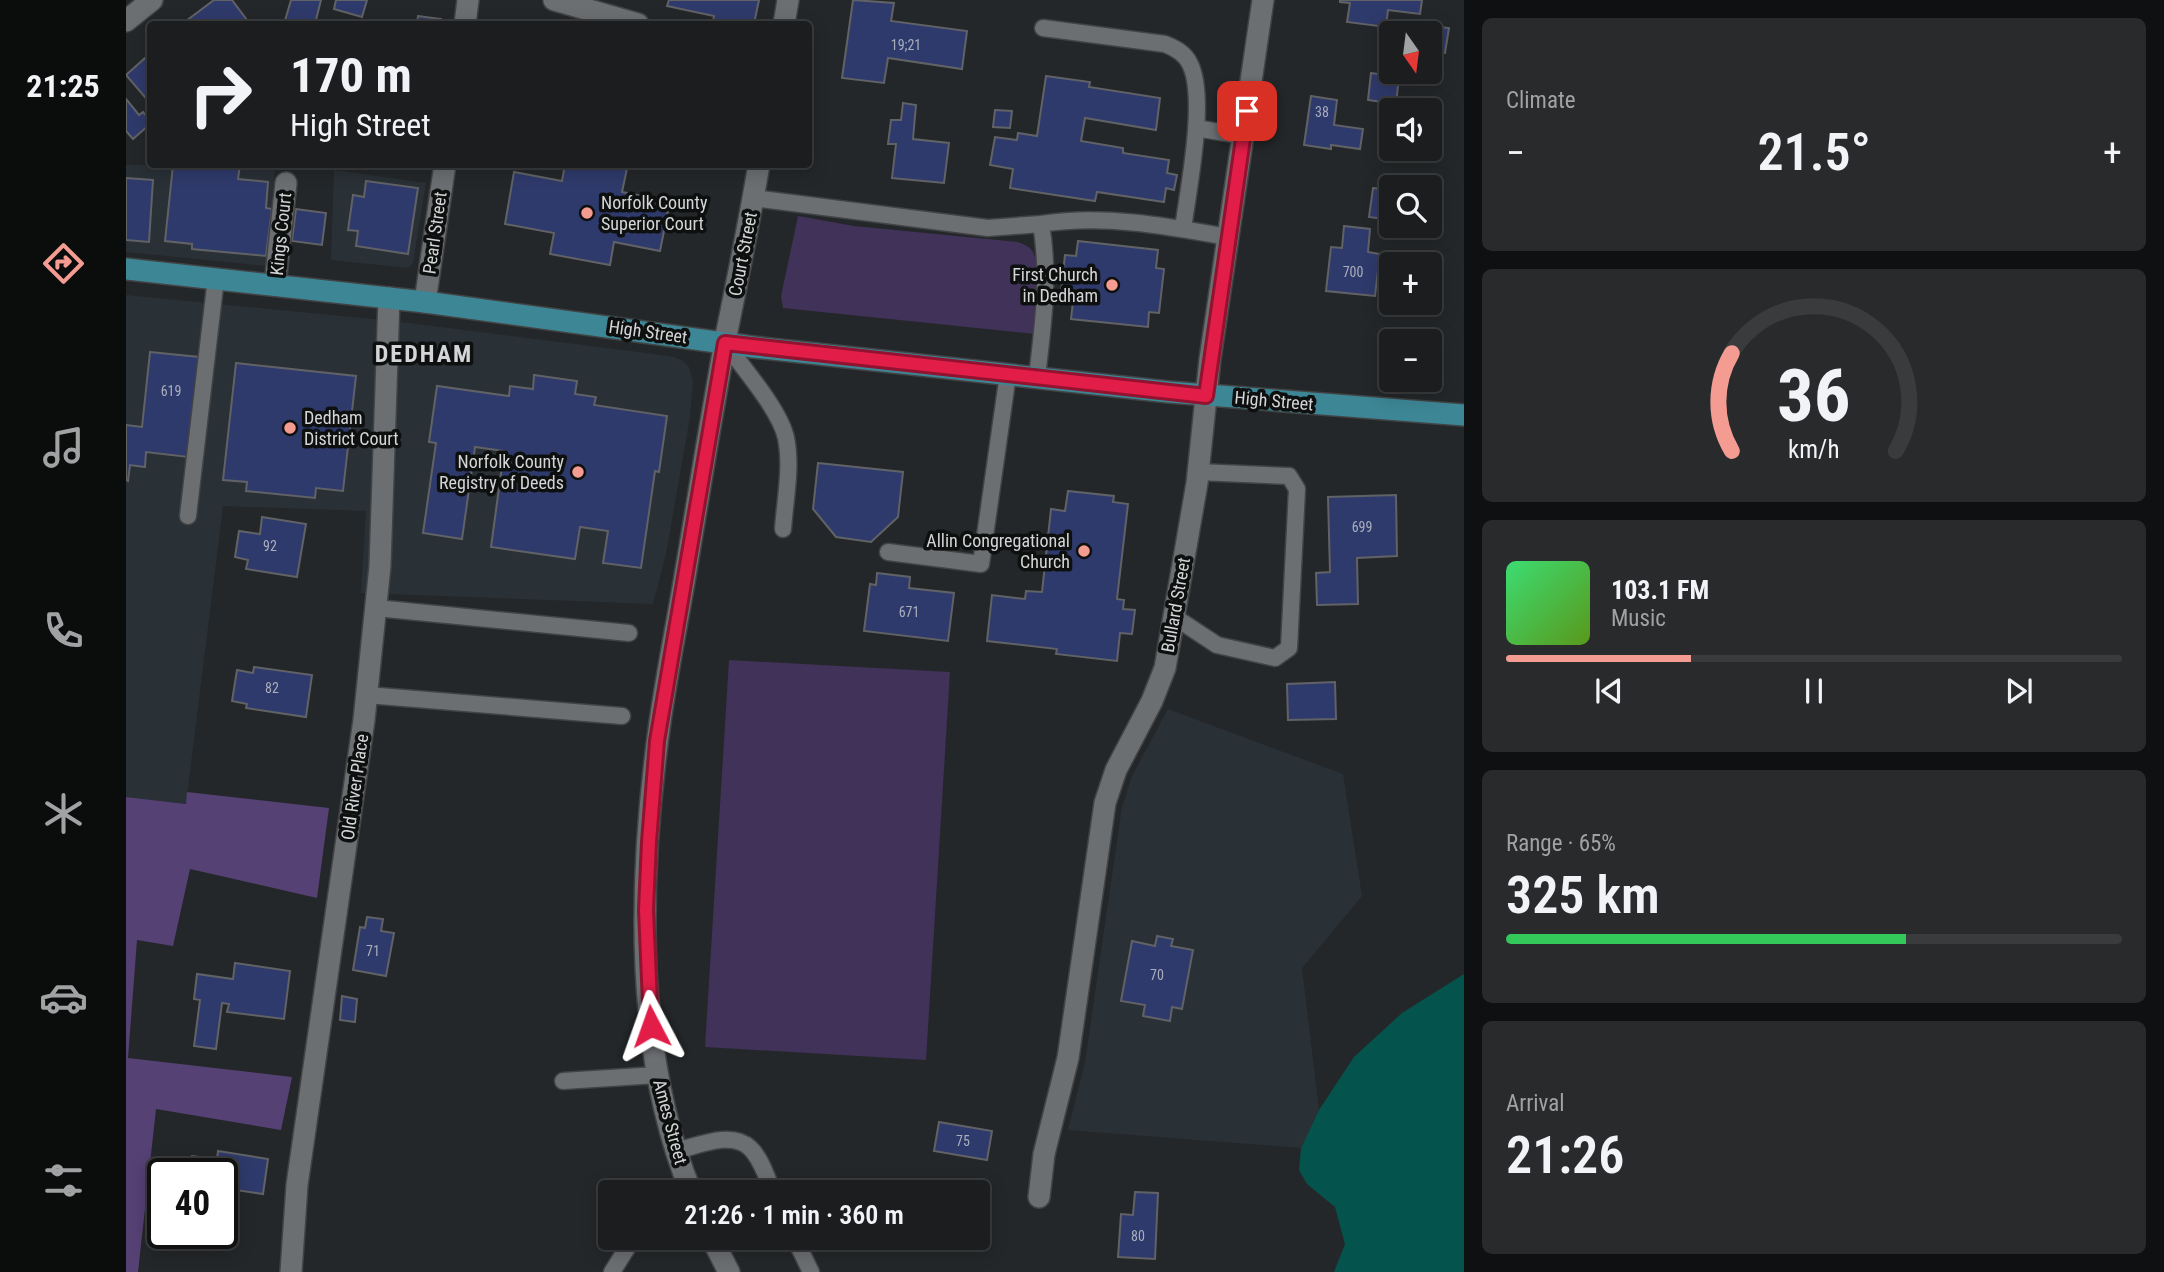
<!DOCTYPE html>
<meta charset="utf-8">
<style>
body{margin:0;font-family:"Roboto Condensed",sans-serif;background:#282a2c;color:#f1f3f6;height:100vh;display:flex;flex-direction:column;font-size:26px;white-space:nowrap}
*{box-sizing:border-box;margin:0}
p{font-size:23px;color:#a0a2a4}
.icon{flex:none;width:38px;height:38px;fill:none;stroke:currentColor;stroke-width:2;stroke-linecap:round;stroke-linejoin:round}
.map{position:relative;flex:1;overflow:hidden}
.drawer{display:flex;flex-direction:column;gap:18px;padding:18px;background:#0f1011;width:700px}
.drawer>*{flex:none}
.banner{position:absolute;left:21px;top:21px;width:665px;height:147px;border-radius:7px;box-shadow:0 4px 18px #0003,0 0 0 2px #393b3d;background:#1b1d1f;color:#f1f3f6;overflow:hidden}
.needle{width:46px;rotate:166deg}
.controls{position:absolute;left:1253px;top:21px;display:grid;gap:14px}
.controls a{display:grid;place-items:center;width:63px;height:63px;border-radius:7px;background:#1b1d1f;box-shadow:0 4px 18px #0003,0 0 0 2px #393b3d;font-size:35px}
.speed{position:absolute;left:21px;top:1158px;display:flex;gap:14px;font-size:35px;font-weight:700;text-align:center}
.speed>*{display:grid;place-content:center;width:91px;height:91px;border-radius:50%;background:#1b1d1f;box-shadow:0 4px 18px #0003,0 0 0 2px #393b3d;line-height:1}
.speed .limit{border:4px solid #111;border-radius:10px;background:#fff;color:#111}
.pin{position:absolute;display:grid;place-items:center;width:60px;height:60px;color:#fff;margin:-30px;border-radius:14px;box-shadow:0 4px 10px #0006}
.me{position:absolute;width:77px;margin:-38px;rotate:356deg;stroke-linejoin:round;filter:drop-shadow(0 0 5px #0008)}
.turn{display:flex;align-items:center;gap:24px;height:147px;padding:0 28px;font-size:32px}
.turn .icon{width:91px;height:91px;stroke-width:2.5}
.turn b{display:block;font-size:49px;line-height:60px}
.big{font-size:52px;font-weight:600;line-height:1.1}
.drawer .widget{flex:1;display:flex;flex-direction:column;justify-content:center;gap:10px;min-width:0;padding:0 24px;border-radius:10px;background:#282a2c}
.drawer .dial{align-items:center;gap:0}
.dial svg{height:182px;overflow:visible;fill:none;stroke:#393b3d;stroke-width:7;stroke-linecap:round;text-anchor:middle}
.dial text{fill:#f1f3f6;stroke:none}
.song{display:flex;align-items:center;gap:21px}
.cover{width:84px;height:84px;border-radius:10px;background:linear-gradient(135deg,hsl(140 70% 55%),hsl(90 70% 35%))}
.played{height:7px;border-radius:4px;background:linear-gradient(90deg,#f59c92 30%,#393b3d 30%)}
.keys{display:flex;justify-content:space-around;direction:ltr}
.heat{display:flex;justify-content:space-between;align-items:center;font-size:38px;direction:ltr}
.charge{height:10px;border-radius:5px;background:linear-gradient(90deg,#34c759 65%,#393b3d 0)}
.trip{position:absolute;left:472px;top:1180px;width:392px;height:70px;border-radius:7px;background:#1b1d1f;box-shadow:0 4px 18px #0003,0 0 0 2px #393b3d;font-weight:600;line-height:70px;text-align:center}
main{display:flex;flex:1;min-height:0}
.tabs{display:flex;flex-direction:column;width:126px;justify-content:space-around;align-items:center;background:#0b0c0c;color:#a0a2a4}
.tabs .icon{width:49px;height:49px}
.tabs .selected{color:#f59c92}
.tabs b{font-size:32px;color:#f1f3f6}
.map>svg:first-child{display:block}
.built{fill:#293036}
.green{fill:#403258}
.forest{fill:#554174}
.water{fill:#04544d}
.building{fill:#2f3a6c;stroke:#616265;stroke-width:2}
.lines{fill:none;stroke-linecap:round;stroke-linejoin:round}
.lane-casing{stroke:#414344;stroke-width:19}
.street-casing{stroke:#414344;stroke-width:24}
.secondary-casing{stroke:#414344;stroke-width:24}
.primary-casing{stroke:#414344;stroke-width:24}
.lane{stroke:#6c6f72;stroke-width:16}
.street{stroke:#6c6f72;stroke-width:21}
.secondary{stroke:#6c6f72;stroke-width:21}
.primary{stroke:#3d8695;stroke-width:21}
.route-casing{stroke:#92132f;stroke-width:18}
.route{stroke:#e11d48;stroke-width:12}
.poi-dot{fill:#f59c92;stroke:#0e1010;stroke-width:2.5}
.labels{text-anchor:middle;stroke-width:7;stroke-linejoin:round;paint-order:stroke}
.number-label{font-size:14px;fill:#aaaebc}
.poi-label{font-size:18px;fill:#d3d5d6;stroke:#0e1010;text-anchor:end}
.street-label{font-size:18px;fill:#d3d5d6;stroke:#0e1010}
.district-label{font-size:24px;font-weight:bold;letter-spacing:2px;fill:#d3d5d6;stroke:#0e1010}
</style>
<main>
<nav class="tabs">
<b>21:25</b>
<svg class="icon selected" aria-label="directions" viewBox="0 0 24 24"><path d="M12 3l9 9-9 9-9-9zM9 14v-3h6M13 9l2 2-2 2"/></svg>
<svg class="icon" aria-label="music" viewBox="0 0 24 24"><path d="M9 18V5l10-2v13"/><circle cx="6" cy="18" r="3"/><circle cx="16" cy="16" r="3"/></svg>
<svg class="icon" aria-label="phone" viewBox="0 0 24 24"><path d="M5 4h4l2 5-3 2q2 4 5 5l2-3 5 2v4C11 20 4 13 5 4z"/></svg>
<svg class="icon" aria-label="climate" viewBox="0 0 24 24"><path d="M12 3v18M4 7l16 10M4 17L20 7"/></svg>
<svg class="icon" aria-label="car" viewBox="0 0 24 24"><path d="M5 17H2v-5l4-1 3-4h7l3 4 3 1v5h-3M9 17h6M6 11h13"/><circle cx="7" cy="17" r="2"/><circle cx="17" cy="17" r="2"/></svg>
<svg class="icon" aria-label="filters" viewBox="0 0 24 24"><path d="M4 7h16M4 17h16"/><circle cx="9" cy="7" r="2"/><circle cx="15" cy="17" r="2"/></svg>
</nav>
<div class="map">
<svg width="1338" height="1272" viewBox="0 0 1338 1272">
<rect width="100%" height="100%" fill="#242729"/>
<path class="built" d="M0 165H149L141 266 0 252Z
M208 170 300 183 287 263 283 268 205 260Z
M0 295 267 321 520 353 548 357 557 361 563 367 567 382 564 417 540 554 527 604 235 593 240 511 97 506 60 804 0 797Z
M1042 709 1217 774 1236 896 1176 968 1193 1110 1175 1148 942 1130 959 1062 996 807 1006 776Z"/>
<path class="green" d="M672 216 728 226 892 242C904 247 908 249 910 262V334L657 308 655 296Z
M603 660 824 672 800 1060 579 1047Z"/>
<path class="forest" d="M61 792 203 808 191 898 64 869 47 946 11 940 2 1058 166 1077 155 1130 30 1109 12 1272H0V797L60 804Z"/>
<path class="water" d="M1338 974V1272H1208L1219 1244 1209 1207 1181 1184 1173 1170 1175 1148 1193 1110 1228 1057 1276 1013Z"/>
<path class="building" d="M88 0H106L124 24H56Z
M165 0H195L189 24H158Z
M210 0H241L236 17 208 9Z
M543 0H633L628 24 587 22 588 16 541 6Z
M727 0 768 3 765 21 841 31 836 69 762 58 758 83 716 78Z
M1214 0H1296L1294 14 1262 10 1260 27 1221 22 1224 3 1214 2Z
M292 16 315 19 314 24H291Z
M1299 25 1323 28 1319 53 1304 51V33H1298Z
M19 58 24 64V103L0 75Z
M1245 73 1273 77 1270 104 1242 100Z
M920 76 964 82 963 87 1034 98 1030 130 959 118 955 141 997 148V153L1043 160 1041 173 1051 175 1048 190 1040 188 1038 202 971 192 969 201 884 188 887 169 864 165 869 137 891 140 892 133 911 136Z
M1185 96 1211 100 1208 125 1237 129 1234 149 1205 145V149L1178 145Z
M0 99 13 115 17 112 24 121V124L7 139 0 131Z
M777 103 790 105 787 139 823 143 818 183 766 178 770 144H762L765 120H775Z
M869 110 886 111 884 128 867 127Z
M78 164 114 165 112 179 142 182 140 208 146 209 140 256 66 249V244L39 241 47 165 78 168Z
M439 164H502L496 192 544 201 534 251 488 242 484 265 424 254 428 233 379 224 388 172 436 181Z
M0 178 27 180 23 242 0 240Z
M240 181 292 188 282 254 230 246 232 231 222 230 227 195 238 197Z
M1247 188 1265 190V220L1243 217Z
M170 209 200 213 196 245 166 241Z
M1218 226 1244 229 1242 252 1254 254 1249 296 1200 291 1205 247 1216 248Z
M952 241 1032 250 1030 268 1038 269 1033 313 1023 312 1022 327 945 319 947 302 934 301 939 255 950 256Z
M24 352 73 357 62 457 20 452 19 467 4 465 2 481 0 480V425L16 427Z
M110 363 230 376 217 491 190 488 189 498 120 491 121 482 97 480Z
M408 375 451 381 449 394 470 397 468 405 541 416 533 472 529 471 515 568 477 563 482 531 454 527 449 559 365 547 378 451 349 447 336 539 297 533 310 443 303 442 311 386 383 396 384 386 407 389Z
M692 463 777 472 772 517 745 542 710 537 687 509Z
M942 491 988 496 987 502 1002 504 991 599 998 600 997 609 1009 610 1006 634 994 633 991 661 930 654 931 649 861 641 866 595 899 599 900 591 916 592 925 509 939 511Z
M1270 495 1271 556 1231 558 1232 604 1191 605 1190 573 1204 572 1202 497Z
M136 517 180 524 171 577 120 569 122 560 109 557 113 531 134 534Z
M751 573 784 577 783 588 828 593 822 641 738 631 744 584 750 585Z
M128 667 186 675 180 717 120 708 121 704 106 701 111 670 127 673Z
M1209 682 1210 719 1162 720 1161 684Z
M241 917 257 919 255 931 268 933 260 976 227 970 234 927 239 928Z
M1031 936 1047 939 1045 946 1067 950 1056 1009 1046 1007 1044 1021 1017 1016 1019 1005 995 1001 1006 941 1029 946Z
M109 963 164 971 158 1019 101 1012 103 1004 96 1003 90 1049 68 1046 74 1000 68 999 71 974 107 979Z
M216 996 231 999 229 1022 214 1020Z
M813 1122 866 1131 861 1160 808 1151Z
M92 1151 142 1159 137 1194 96 1188V1174H63L66 1156 91 1159Z
M1009 1192 1032 1193 1029 1259 992 1257 995 1214 1007 1215Z"/>
<g class="lines">
<g class="lane-casing">
<path id="lane" d="M917 28 1039 44C1049 48 1059 53 1064 64 1081 98 1062 190 1057 229
M1070 128 1117 136
M627 198 862 228 915 224
M599 343C617 368 654 410 660 438 666 467 659 500 657 529
M911 377C917 325 924 276 915 224 977 214 1041 226 1102 237
M62 516 90 278
M762 552 855 564 882 374
M250 608 503 633
M1047 616 1091 645 1149 658 1163 648 1171 489 1163 476 1073 472
M241 695 496 716
M437 1081 531 1075
M550 1151C571 1146 606 1130 624 1148 635 1158 641 1178 647 1192
M668 1237 685 1272
M486 1272 508 1237"/>
</g>
<g class="street-casing">
<path id="street" d="M428 0 512 24
M0 21 26 0
M339 24 342 0
M149 285 160 183
M299 302 319 164
M913 1197 918 1154 942 1058 979 803 990 770 1026 701 1039 668 1071 483 1084 359 1137 0
M165 1272 171 1185 238 720 254 566 263 298"/>
</g>
<g class="secondary-casing">
<path id="secondary" d="M658 24 662 0
M565 1192C507 1051 513 871 534 722 541 673 551 624 559 576 572 498 585 419 599 341 611 282 623 224 633 164
M585 1237 603 1272"/>
</g>
<g class="primary-casing">
<path id="primary" d="M0 269 299 302 627 347 1043 392 1338 415"/>
</g>
<use href="#lane" class="lane"/>
<use href="#street" class="street"/>
<use href="#secondary" class="secondary"/>
<use href="#primary" class="primary"/>
</g>
<g class="lines">
<g class="route-casing">
<path id="route" d="M525 1026 520 910 523 842 531 741 599 343 1080 396 1121 111"/>
</g>
<use href="#route" class="route"/>
</g>
<g class="poi-dot">
<circle cx="461" cy="213" r="7"/>
<circle cx="986" cy="285" r="7"/>
<circle cx="164" cy="428" r="7"/>
<circle cx="452" cy="472" r="7"/>
<circle cx="958" cy="551" r="7"/>
</g>
<g class="labels">
<g class="number-label">
<text x="780" y="50">19;21</text>
<text x="1196" y="117">38</text>
<text x="1227" y="277">700</text>
<text x="45" y="396">619</text>
<text x="1236" y="532">699</text>
<text x="144" y="551">92</text>
<text x="783" y="617">671</text>
<text x="146" y="693">82</text>
<text x="247" y="956">71</text>
<text x="1031" y="980">70</text>
<text x="837" y="1146">75</text>
<text x="1012" y="1241">80</text>
</g>
<g class="poi-label">
<text x="475" y="209" text-anchor="start">Norfolk County<tspan x="475" dy="21">Superior Court</tspan></text>
<text x="972" y="281">First Church<tspan x="972" dy="21">in Dedham</tspan></text>
<text x="178" y="424" text-anchor="start">Dedham<tspan x="178" dy="21">District Court</tspan></text>
<text x="438" y="468">Norfolk County<tspan x="438" dy="21">Registry of Deeds</tspan></text>
<text x="944" y="547">Allin Congregational<tspan x="944" dy="21">Church</tspan></text>
</g>
<g class="street-label">
<text transform="translate(309 233) rotate(-82)" y="6">Pearl Street</text>
<text transform="translate(155 234) rotate(-84)" y="6">Kings Court</text>
<text transform="translate(617 254) rotate(-79)" y="6">Court Street</text>
<text transform="translate(522 332) rotate(8)" y="6">High Street</text>
<text transform="translate(1148 401) rotate(5)" y="6">High Street</text>
<text transform="translate(1050 605) rotate(-80)" y="6">Bullard Street</text>
<text transform="translate(229 787) rotate(-82)" y="6">Old River Place</text>
<text transform="translate(544 1122) rotate(75)" y="6">Ames Street</text>
</g>
<g class="district-label">
<text x="298" y="362">DEDHAM</text>
</g>
</g>
</svg>
<div class="controls">
<a><svg class="needle" viewBox="-14 -14 28 28"><path d="M0-13l5 13h-10z" fill="#e53935"/><path d="M0 13l5-13h-10z" fill="#a0a2a4"/></svg></a>
<a><svg class="icon" aria-label="sound" viewBox="0 0 24 24"><path d="M4 9h4l5-4v14l-5-4H4zM17 9q2 3 0 6"/></svg></a>
<a><svg class="icon" aria-label="search" viewBox="0 0 24 24"><circle cx="10" cy="10" r="6"/><path d="M15 15l6 6"/></svg></a>
<a>+</a>
<a>−</a>
</div>
<div class="speed"><div class="limit">40</div></div>
<div class="pin" style="left:1121px;top:111px;background:#d93025"><svg class="icon" aria-label="arrive" viewBox="0 0 24 24"><path d="M6 21V4h12l-3 4 3 4H6"/></svg></div>
<svg class="me" style="left:525px;top:1026px" viewBox="-20 -20 40 40"><path d="M0-17L14 15 0 8-14 15z" fill="#e11d48" stroke="#fff" stroke-width="4"/></svg>
<div class="trip">21:26 · 1 min · 360 m</div>
<div class="banner">
<div class="turn"><svg class="icon" aria-label="right" viewBox="0 0 24 24"><path d="M7 20v-9h11M14 6l5 5-5 5"/></svg><div><b>170 m</b>High Street</div></div>
</div>
</div>
<section class="drawer">
<div class="widget"><p>Climate</p>
<div class="heat"><a>−</a><b class="big">21.5°</b><a>+</a></div>
</div>
<div class="widget dial"><svg viewBox="0 0 100 80">
<path d="M14 69A42 42 0 1 1 86 69"/>
<path d="M14 69A42 42 0 0 1 14 26" stroke="#f59c92"/>
<text x="50" y="56" font-size="32" font-weight="700">36</text>
<text x="50" y="72" font-size="11">km/h</text>
</svg></div>
<div class="widget">
<div class="song"><i class="cover"></i><div><b>103.1 FM</b><p>Music</p></div></div>
<div class="played"></div>
<div class="keys"><svg class="icon" aria-label="previous" viewBox="0 0 24 24"><path d="M18 5L8 12l10 7zM5 5v14"/></svg><svg class="icon" aria-label="pause" viewBox="0 0 24 24"><path d="M8 5v14M16 5v14"/></svg><svg class="icon" aria-label="next" viewBox="0 0 24 24"><path d="M6 5l10 7-10 7zM19 5v14"/></svg></div>
</div>
<div class="widget"><p>Range · 65%</p><b class="big">325 km</b><div class="charge"></div></div>
<div class="widget"><p>Arrival</p><b class="big">21:26</b></div>
</section>
</main>
